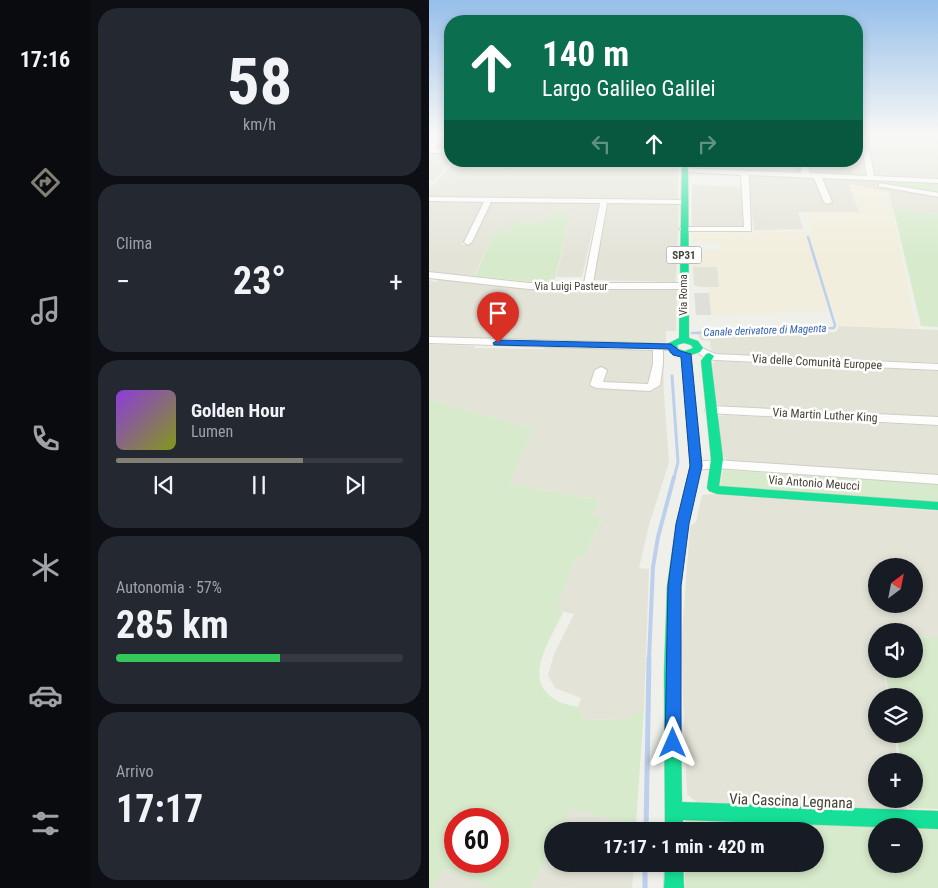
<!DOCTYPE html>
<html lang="it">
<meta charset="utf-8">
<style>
body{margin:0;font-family:"Roboto Condensed",sans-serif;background:#242831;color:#f1f3f6;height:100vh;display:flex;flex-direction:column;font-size:19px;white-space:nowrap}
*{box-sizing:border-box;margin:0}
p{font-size:16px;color:#9ea1a6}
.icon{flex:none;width:28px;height:28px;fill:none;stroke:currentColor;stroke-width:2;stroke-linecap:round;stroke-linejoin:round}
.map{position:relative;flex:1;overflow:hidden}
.sheet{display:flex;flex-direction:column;gap:8px;padding:8px;background:#0d0f14;width:339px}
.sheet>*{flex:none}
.guide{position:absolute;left:15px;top:15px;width:419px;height:152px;border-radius:20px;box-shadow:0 2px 8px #0003;background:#0b6e4f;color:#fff;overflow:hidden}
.needle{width:32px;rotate:32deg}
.buttons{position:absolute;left:439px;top:558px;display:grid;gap:10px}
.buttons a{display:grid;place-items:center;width:55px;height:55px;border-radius:50%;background:#171b24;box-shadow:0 2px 8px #0003;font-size:25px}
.speed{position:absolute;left:15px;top:808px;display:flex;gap:10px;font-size:25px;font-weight:700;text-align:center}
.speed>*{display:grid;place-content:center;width:65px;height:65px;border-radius:50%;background:#171b24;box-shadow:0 2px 8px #0003;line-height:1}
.speed .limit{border:8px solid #d22;background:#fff;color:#111}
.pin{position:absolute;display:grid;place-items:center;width:42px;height:42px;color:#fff;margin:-51px -21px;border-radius:50% 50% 50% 0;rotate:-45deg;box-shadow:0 0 5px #0007}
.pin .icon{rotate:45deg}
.me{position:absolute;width:55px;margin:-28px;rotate:0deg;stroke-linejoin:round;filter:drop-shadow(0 0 4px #0008)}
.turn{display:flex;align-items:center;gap:18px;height:105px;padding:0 15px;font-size:22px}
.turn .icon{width:65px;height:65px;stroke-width:2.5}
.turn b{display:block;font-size:35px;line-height:42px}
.lanes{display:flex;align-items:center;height:48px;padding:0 15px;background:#0003;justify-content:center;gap:25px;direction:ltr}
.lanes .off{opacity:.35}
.big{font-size:38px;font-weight:700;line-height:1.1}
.sheet .card{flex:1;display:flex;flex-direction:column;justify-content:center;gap:8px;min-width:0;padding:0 18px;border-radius:20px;background:#242831}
.sheet .dial{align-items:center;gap:0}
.dial b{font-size:65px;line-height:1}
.song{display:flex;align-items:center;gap:15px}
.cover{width:60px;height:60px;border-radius:8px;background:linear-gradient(135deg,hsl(270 70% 55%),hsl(70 70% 35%))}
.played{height:5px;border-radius:2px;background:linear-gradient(90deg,#828075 65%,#363941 65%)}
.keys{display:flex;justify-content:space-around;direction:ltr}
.heat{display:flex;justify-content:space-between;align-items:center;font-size:28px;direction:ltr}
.charge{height:8px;border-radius:4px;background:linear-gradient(90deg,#34c759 57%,#363941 0)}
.trip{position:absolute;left:115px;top:822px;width:280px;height:50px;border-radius:25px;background:#171b24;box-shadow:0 2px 8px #0003;font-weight:700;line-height:50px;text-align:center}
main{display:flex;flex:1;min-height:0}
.tabs{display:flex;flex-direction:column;width:90px;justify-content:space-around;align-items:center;background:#090b0e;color:#9ea1a6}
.tabs .icon{width:35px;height:35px}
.tabs .current{color:#828075}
.tabs b{font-size:22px;color:#f1f3f6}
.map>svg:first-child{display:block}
.residential{fill:#e4e3d7;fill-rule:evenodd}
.commercial{fill:#f2eedd}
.green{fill:#d7eacb;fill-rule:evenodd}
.parking{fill:#dfdfda}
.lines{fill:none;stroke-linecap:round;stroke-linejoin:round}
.stream-far4{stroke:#bccfed;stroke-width:2}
.stream-far3{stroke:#bccfed;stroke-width:2.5}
.stream-far2{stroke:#bccfed;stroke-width:3}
.stream-far1{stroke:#bccfed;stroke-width:4}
.stream{stroke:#bccfed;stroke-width:5}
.street-casing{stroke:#cecdc7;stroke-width:2}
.fast-casing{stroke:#cfcec1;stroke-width:1}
.street{fill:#fdfdfc;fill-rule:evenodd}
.fast{fill:#16e098;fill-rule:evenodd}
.route{fill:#1a73e8;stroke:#114b97}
.labels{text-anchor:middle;stroke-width:5;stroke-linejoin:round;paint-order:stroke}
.shield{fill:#fff;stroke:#7e7b72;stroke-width:1}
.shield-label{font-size:11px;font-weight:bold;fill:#464336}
.far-street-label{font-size:11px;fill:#464336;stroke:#fff}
.far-water-label{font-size:11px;font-style:italic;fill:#3361af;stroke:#fff}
.street-label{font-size:12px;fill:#464336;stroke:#fff}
.near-street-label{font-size:15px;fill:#464336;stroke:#fff}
</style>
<main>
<nav class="tabs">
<b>17:16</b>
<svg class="icon current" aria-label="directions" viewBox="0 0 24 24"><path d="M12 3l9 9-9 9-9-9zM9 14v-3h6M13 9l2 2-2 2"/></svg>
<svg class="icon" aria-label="music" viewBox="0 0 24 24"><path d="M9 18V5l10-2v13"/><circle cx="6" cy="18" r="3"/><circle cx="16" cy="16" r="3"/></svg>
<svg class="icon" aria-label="phone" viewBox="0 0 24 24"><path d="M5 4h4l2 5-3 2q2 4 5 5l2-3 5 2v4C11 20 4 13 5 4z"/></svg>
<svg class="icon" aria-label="climate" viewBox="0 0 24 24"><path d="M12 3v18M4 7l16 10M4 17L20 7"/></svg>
<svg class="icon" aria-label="car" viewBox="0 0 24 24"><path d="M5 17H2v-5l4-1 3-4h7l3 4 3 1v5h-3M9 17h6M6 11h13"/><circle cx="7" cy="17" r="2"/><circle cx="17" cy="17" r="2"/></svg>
<svg class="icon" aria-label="filters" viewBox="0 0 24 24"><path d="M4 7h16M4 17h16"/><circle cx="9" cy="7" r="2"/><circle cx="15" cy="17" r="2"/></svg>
</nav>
<section class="sheet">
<div class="card dial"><b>58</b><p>km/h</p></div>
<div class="card"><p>Clima</p>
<div class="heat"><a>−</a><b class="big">23°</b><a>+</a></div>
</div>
<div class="card">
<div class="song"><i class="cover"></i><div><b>Golden Hour</b><p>Lumen</p></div></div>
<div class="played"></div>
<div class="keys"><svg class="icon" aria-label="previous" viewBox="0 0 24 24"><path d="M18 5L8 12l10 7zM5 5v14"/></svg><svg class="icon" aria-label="pause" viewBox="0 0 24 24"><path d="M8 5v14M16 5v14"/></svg><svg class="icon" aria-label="next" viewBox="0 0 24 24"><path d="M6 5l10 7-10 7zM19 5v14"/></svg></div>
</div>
<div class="card"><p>Autonomia · 57%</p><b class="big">285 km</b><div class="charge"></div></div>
<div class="card"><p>Arrivo</p><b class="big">17:17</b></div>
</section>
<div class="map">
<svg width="510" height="888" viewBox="0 0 510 888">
<rect width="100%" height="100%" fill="#f0f0ea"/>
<path class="residential" d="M428 134H509V215L463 207 460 192 420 184 430 212H369L374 229 325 230 319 175 263 169 262 161H428Z
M0 152 21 153V161H23L4 181 0 180Z
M26 161H249V201L0 197V189Z
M263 185 313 187 315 226 312 228H263Z
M0 201 55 202 37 240 31 244 38 245 41 243 61 202 64 201 170 202 153 277H127L142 213H122L119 222 84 223 81 230 66 231 45 276 0 271Z
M179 203 250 204 247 282 164 280Z
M264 267H288L290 287H270L265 285Z
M10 279 92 287 196 290 197 288 248 289 247 331H237V342H225L220 344 0 337V280L7 282Z
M410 326 509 330V363L288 354 282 350 281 341 272 340 268 334 407 332Z
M0 344 46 346 45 348 115 349 117 346 234 351 235 394 240 462 220 525 210 568 220 569 215 708 196 719 156 720 149 707 152 698 126 688 119 675 125 654 145 614 126 610 147 557 154 558 173 519 163 516 171 500 80 484 104 429 0 399Z
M287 361 509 371V417L293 406 287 403 283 363Z
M294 415 509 426V476L299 460 293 455 289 417Z
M283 494 509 511V637L485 636V631H448V669H454L459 696H448V734H465L469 761H448V799H475L477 810 272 806 258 794 252 647 261 526 267 522 273 495ZM448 566H485V604H448Z
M141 807 207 825V831H130Z
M124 844V864H205L203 888H103Z
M17 868 63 888H4Z"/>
<path class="commercial" d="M420 184 460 192 487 328 409 326 405 311 282 315 280 287H291L289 267H264V250H292V242L263 241V233L382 232 377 212H430Z"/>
<path class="green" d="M452 180 509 182V193L459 185 450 181Z
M464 207 509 215V327L492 326Z
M122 213H142L125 282H101L46 276 66 231 81 230 83 223 119 222Z
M0 399 104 429 80 484 171 500 163 516 173 518 154 558 147 557 127 610 134 612C123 639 91 679 127 700 133 704 142 705 149 707L156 720 196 719 215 708 207 825 141 808 130 831H124V844L103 888H63L17 868 4 888H0ZM26 819H69V861H26Z
M294 470 509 484V502L291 486Z
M485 636 509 637V809L480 808 478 799H485V761H472L467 734H485V696H460L455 669H485Z
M256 820 466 826H448V864H485V827H509V888H256V864H386V831H256Z"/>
<path class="parking" d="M265 293H280L282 315H267Z"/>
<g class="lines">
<path class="stream-far4" d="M369 173 370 161"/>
<path class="stream-far3" d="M263 333 405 328 406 325 379 237"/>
<path class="stream-far2" d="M243 376 249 462 245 478"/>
<path class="stream-far1" d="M220 659 224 567 229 537 245 477"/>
<path class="stream" d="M217 831 220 658
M216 864V888"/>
<g class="street-casing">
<path id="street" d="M12 134H19L5 149H21V153H0V146Z
M431 134H437L445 176 510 179V183L393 178 403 202 399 204 395 202 385 178 320 175 322 231H254L250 229 254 227H315L312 175 256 172H253V168L372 173 373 161H379L380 173 438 176Z
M450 183 510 193V197L453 187H450Z
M0 197 258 200 259 202 255 204 178 203 164 283H255L260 286 255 289H100L0 278V272L100 283H155L171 203 62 202 43 242 39 245 35 242 55 202 0 201Z
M0 337 242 344 247 347 242 350H234V364L231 385 221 391 167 388 161 385 166 370 172 367 178 370 174 382 219 384 224 364V350L0 343Z
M273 348 286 354 510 364V370L286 360C279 359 272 357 268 351L269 349Z
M282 406 510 417V425L278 413 276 410 278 407Z
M287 460 510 475V484L287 468 267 470 261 466 267 462Z"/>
</g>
<g class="fast-casing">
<path id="fast" d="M253 161H259L260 338 269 341 274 348 271 352 262 355 273 466 259 524 252 586 251 674 253 802 510 811V829L485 828V826L448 827 254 820V831H236L235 674 238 586 247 524 261 466 252 356 241 353 238 344 250 338ZM255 343 262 345 264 348 256 351 249 349 248 345Z
M280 353 285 356 282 361 294 459 290 486 510 502V510L288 494 280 491 278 488 282 459 272 361 277 354Z
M236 864H254L255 888H235Z"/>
</g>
<use href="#street" class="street"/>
<use href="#fast" class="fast"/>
</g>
<linearGradient id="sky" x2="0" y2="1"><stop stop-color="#96bfea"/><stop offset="0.52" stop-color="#f8f8f6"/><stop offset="1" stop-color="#f8f8f6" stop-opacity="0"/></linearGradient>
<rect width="510" height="258" fill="url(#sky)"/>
<path class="route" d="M69 340 242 344 251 351 262 354 273 466 260 524 252 586V743L250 749 244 751 238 749 236 743 239 586 247 524 261 466 252 357 244 355 239 349 65 345 64 343Z"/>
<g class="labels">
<rect class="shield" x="237.5" y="246.5" width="35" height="17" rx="4"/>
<g class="shield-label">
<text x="255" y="259">SP31</text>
</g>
<g class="far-street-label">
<text x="142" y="290">Via Luigi Pasteur</text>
<text transform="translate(254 295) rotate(-90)" y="4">Via Roma</text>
</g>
<g class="far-water-label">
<text transform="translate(336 330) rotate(-2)" y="4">Canale derivatore di Magenta</text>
</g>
<g class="street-label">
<text transform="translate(388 362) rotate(3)" y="4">Via delle Comunità Europee</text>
<text transform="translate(396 415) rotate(3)" y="4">Via Martin Luther King</text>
<text transform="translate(385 483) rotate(4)" y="4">Via Antonio Meucci</text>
</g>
<g class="near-street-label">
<text transform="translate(362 801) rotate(2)" y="5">Via Cascina Legnana</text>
</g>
</g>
</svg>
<div class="buttons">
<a><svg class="needle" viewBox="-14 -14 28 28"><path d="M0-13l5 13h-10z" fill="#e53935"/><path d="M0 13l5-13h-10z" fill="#9ea1a6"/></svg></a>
<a><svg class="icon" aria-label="sound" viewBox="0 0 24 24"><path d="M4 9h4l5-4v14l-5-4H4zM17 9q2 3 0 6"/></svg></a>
<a><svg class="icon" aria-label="layers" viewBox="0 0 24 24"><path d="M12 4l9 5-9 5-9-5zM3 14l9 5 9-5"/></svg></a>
<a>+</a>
<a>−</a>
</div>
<div class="speed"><div class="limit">60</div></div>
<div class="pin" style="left:69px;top:343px;background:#d93025"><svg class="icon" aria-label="arrive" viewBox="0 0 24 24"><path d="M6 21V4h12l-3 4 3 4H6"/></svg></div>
<svg class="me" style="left:244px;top:743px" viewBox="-20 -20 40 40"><path d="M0-17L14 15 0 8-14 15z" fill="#1a73e8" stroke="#fff" stroke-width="4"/></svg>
<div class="trip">17:17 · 1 min · 420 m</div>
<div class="guide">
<div class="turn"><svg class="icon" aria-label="ahead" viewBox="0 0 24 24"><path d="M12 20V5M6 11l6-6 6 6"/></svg><div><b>140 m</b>Largo Galileo Galilei</div></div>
<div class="lanes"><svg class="icon off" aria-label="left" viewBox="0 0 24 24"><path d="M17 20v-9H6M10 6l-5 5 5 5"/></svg><svg class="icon" aria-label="ahead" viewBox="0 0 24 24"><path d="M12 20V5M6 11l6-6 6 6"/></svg><svg class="icon off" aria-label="right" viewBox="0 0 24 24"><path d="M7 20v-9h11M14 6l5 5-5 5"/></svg></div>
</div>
</div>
</main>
